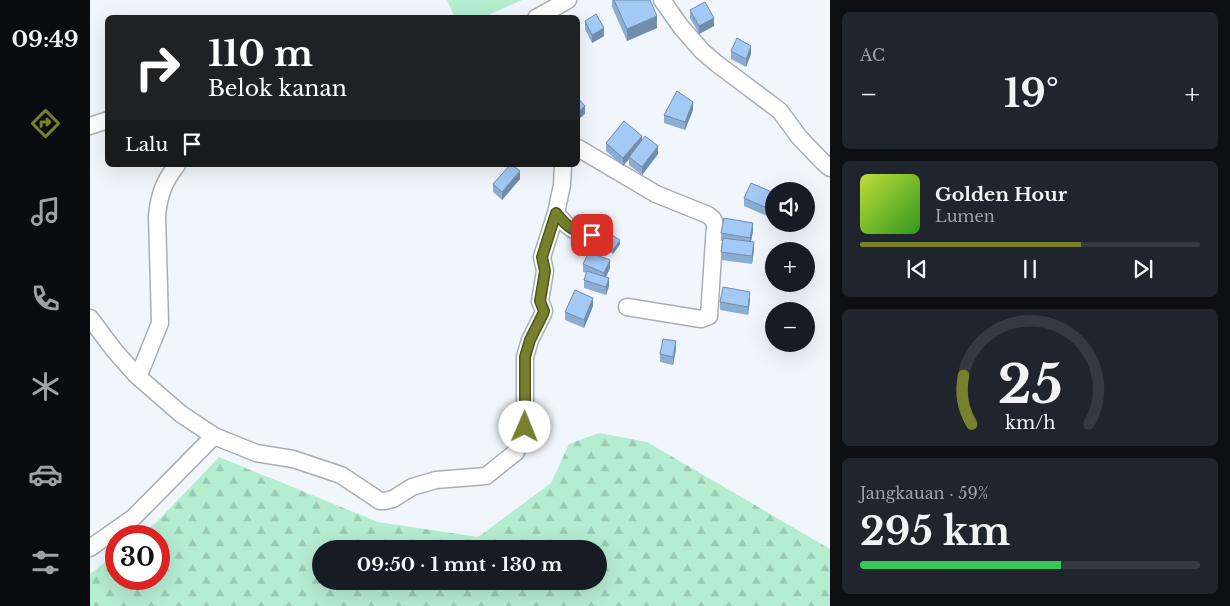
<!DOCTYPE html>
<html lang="id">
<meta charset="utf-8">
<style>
body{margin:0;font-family:"Libre Baskerville",serif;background:#20242c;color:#f1f3f6;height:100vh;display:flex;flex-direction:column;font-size:19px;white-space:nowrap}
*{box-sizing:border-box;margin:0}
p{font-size:16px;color:#9ea1a6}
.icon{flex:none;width:28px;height:28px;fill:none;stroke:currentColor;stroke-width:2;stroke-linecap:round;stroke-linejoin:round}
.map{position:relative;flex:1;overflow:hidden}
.drawer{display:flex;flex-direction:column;gap:12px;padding:12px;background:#0d0f14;width:400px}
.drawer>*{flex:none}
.banner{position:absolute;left:15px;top:15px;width:475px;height:152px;border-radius:8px;box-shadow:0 5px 20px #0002;background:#202124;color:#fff;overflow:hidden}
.controls{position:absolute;left:675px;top:182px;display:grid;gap:10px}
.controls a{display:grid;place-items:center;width:50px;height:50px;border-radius:50%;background:#171b24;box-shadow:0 5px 20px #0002;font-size:25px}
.speed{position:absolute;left:15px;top:525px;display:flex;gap:10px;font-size:25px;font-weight:700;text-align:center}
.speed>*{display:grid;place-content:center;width:65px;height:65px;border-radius:50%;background:#171b24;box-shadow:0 5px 20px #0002;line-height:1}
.speed .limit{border:8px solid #d22;background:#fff;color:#111}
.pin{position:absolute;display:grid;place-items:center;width:42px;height:42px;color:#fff;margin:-21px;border-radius:10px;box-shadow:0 2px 8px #0006}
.me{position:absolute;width:55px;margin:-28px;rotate:1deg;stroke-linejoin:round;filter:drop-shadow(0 0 4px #0008)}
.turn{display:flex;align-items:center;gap:18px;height:105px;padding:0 20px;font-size:22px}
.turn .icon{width:65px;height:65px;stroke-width:2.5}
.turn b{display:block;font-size:35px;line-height:42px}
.then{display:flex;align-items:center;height:48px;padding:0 20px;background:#0003;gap:10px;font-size:19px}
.big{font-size:38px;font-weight:700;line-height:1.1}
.drawer .card{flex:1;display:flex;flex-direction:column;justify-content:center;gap:8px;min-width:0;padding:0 18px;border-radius:8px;background:#20242c}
.drawer .dial{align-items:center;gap:0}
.dial svg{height:130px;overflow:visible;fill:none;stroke:#363941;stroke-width:7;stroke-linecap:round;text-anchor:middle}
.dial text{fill:#f1f3f6;stroke:none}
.song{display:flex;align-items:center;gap:15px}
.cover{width:60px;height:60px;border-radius:8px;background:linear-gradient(135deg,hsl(70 70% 55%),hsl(110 70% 35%))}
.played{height:5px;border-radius:2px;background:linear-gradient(90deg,#77812d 65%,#363941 65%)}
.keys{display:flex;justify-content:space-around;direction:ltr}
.heat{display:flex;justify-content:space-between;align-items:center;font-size:28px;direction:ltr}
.charge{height:8px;border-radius:4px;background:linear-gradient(90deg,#34c759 59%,#363941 0)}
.trip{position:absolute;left:222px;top:540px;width:295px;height:50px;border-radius:25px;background:#171b24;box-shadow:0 5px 20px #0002;font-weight:700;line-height:50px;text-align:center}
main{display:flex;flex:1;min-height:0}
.dock{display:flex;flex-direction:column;width:90px;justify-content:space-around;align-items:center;background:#090b0e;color:#9ea1a6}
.dock .icon{width:35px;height:35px}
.dock .selected{color:#77812d}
.dock b{font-size:22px;color:#f1f3f6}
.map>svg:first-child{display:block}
.green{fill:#b5edd1}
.forest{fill:url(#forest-firs);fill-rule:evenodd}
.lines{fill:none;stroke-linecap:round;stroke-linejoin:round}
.minor-casing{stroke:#a9aeb5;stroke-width:19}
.minor{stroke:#fff;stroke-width:16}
.wall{fill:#8cadd3}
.shaded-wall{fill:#728dac}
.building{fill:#a3c9f5;stroke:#728dac}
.route-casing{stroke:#4d541d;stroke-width:12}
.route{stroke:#77812d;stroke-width:9}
</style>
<main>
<nav class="dock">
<b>09:49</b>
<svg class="icon selected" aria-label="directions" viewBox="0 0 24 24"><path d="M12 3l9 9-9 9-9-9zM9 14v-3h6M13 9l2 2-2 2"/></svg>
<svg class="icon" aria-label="music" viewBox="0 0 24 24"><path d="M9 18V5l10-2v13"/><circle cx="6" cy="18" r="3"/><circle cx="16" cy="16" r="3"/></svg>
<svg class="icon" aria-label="phone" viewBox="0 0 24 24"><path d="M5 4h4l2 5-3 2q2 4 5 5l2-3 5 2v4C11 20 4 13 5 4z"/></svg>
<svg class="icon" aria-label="climate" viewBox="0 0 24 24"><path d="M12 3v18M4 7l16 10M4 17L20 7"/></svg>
<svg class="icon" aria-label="car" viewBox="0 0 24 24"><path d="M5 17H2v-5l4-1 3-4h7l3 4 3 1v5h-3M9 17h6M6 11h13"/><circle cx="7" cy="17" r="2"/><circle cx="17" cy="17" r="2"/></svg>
<svg class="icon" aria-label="filters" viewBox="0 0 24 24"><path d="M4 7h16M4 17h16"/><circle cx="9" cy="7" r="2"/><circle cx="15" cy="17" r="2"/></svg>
</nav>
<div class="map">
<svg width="740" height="606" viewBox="0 0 740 606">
<defs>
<pattern id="forest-firs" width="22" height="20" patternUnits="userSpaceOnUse" patternTransform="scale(1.25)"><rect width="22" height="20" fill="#b5edd1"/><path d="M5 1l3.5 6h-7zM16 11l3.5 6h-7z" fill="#9acab3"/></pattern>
</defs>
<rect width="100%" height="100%" fill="#f0f6fc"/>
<path class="green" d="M357 0H432L394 17 365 18Z"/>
<path class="forest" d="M509 433 557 442 740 549V606H0V574L26 554V579H69V536H49L66 523 129 457 288 522 388 537 461 483 479 444ZM231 549H509V581H231Z"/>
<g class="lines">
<g class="minor-casing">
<path id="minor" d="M572 0 591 27 612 51 626 63 690 111 709 137 733 162 740 168
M446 18 478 0
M0 126 18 120
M488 148 566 194 618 215 623 219 625 225 619 316 611 319 537 307
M466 213C474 223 481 231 494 234 500 235 505 235 510 238
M0 318 24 350 46 375 91 414 124 436 166 453 203 459 251 475 290 501H295L303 499 322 487 346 480 396 476 426 452 435 427V357L440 340 453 314 454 311 450 301 455 271 452 257 466 213 472 185 473 165
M46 375 51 370 70 323 67 216C69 195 74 181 87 165
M0 548 44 517 124 436"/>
</g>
<use href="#minor" class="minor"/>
</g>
<path class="wall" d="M522 0H560L567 28 537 41 522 7Z
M600 10 624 26 609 34 600 18Z
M495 21 514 36 502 43 495 29Z
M641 51 661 54 656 67 641 59Z
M603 110 595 130 574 123V115Z
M552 140 568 154 552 175 539 165V159L533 166 516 151V143Z
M430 179 412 200 403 192V184Z
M684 193V201L677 216 654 206V198Z
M663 231 661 242 664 250 662 264 631 260V252L632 241H631V233Z
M510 242 530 244 523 254 510 246Z
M684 260V275L675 273V269Z
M493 264 520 268 516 277 519 286 516 295 494 288V280L497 273 493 272Z
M660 300 658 315 630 310V302Z
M503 306 494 328 475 320V312Z
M586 349 583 365 570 362V354Z"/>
<path class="shaded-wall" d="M567 16V28L537 41V29Z
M624 18V26L609 34V26Z
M514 28V36L502 43V35Z
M661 46V54L656 67V59Z
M603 102V110L595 130V122Z
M495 106V114L488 120V112Z
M552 136V144L539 157V159L533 166V158Z
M568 146V154L552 175V167Z
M430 171V179L412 200V192Z
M684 193V201L677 216V208Z
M663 223V231L660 246V238Z
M530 240V244L523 254V250Z
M664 242V250L662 264V256Z
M520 260V268L514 281V273Z
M519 278V286L516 295V287Z
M660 292V300L658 315V307Z
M503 298V306L494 328V320Z
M586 341V349L583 365V357Z"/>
<path class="building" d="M524 0H560L567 16 537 29Z
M615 2 624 18 609 26 600 10Z
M506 14 514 28 502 35 495 21Z
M647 38 661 46 656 59 641 51Z
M587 91 603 102 595 122 574 115Z
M488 98 495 106 488 112Z
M534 121 552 136 533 158 516 143Z
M555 136 568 146 552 167 539 157Z
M420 165H422L430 171 412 192 403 184Z
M661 183 684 193 677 208 654 198Z
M634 218 663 223 660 238 631 233Z
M517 232 530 240 523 250 510 242Z
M633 238 664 242 662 256 631 252Z
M499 252 520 260 514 273 493 264Z
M677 258 684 260V271L675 269Z
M497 271 519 278 516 287 494 280Z
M633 287 660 292 658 307 630 302Z
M485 290 503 298 494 320 475 312Z
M573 339 586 341 583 357 570 354Z"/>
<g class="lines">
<g class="route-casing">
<path id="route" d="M435 427V357L440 340 453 314 454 311 450 301 455 271 452 257 466 213C478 228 484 232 502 235"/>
</g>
<use href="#route" class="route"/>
</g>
</svg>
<div class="controls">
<a><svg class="icon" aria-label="sound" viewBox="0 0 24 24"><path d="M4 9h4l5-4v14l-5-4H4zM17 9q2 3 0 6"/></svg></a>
<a>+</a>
<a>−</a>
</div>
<div class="speed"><div class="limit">30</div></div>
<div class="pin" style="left:502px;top:235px;background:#d93025"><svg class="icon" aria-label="arrive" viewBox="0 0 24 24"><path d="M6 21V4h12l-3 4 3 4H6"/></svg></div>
<svg class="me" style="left:435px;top:427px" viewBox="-20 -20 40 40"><circle r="19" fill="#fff"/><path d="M0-13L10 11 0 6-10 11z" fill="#77812d"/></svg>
<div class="trip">09:50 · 1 mnt · 130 m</div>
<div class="banner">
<div class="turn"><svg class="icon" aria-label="right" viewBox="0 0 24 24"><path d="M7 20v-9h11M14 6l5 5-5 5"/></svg><div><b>110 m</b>Belok kanan</div></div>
<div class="then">Lalu<svg class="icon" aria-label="arrive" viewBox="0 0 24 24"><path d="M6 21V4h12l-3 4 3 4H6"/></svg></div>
</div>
</div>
<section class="drawer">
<div class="card"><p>AC</p>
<div class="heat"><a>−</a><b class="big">19°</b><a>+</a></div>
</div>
<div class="card">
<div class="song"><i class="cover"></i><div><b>Golden Hour</b><p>Lumen</p></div></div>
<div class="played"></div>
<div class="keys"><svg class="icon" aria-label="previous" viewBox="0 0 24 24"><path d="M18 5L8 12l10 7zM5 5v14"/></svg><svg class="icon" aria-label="pause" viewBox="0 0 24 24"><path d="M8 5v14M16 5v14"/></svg><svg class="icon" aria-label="next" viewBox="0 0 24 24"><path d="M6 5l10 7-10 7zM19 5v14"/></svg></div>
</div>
<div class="card dial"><svg viewBox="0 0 100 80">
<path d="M14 69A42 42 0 1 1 86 69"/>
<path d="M14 69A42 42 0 0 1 9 39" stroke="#77812d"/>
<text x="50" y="56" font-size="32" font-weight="700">25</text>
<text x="50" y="72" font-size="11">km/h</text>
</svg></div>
<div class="card"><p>Jangkauan · 59%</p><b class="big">295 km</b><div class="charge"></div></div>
</section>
</main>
